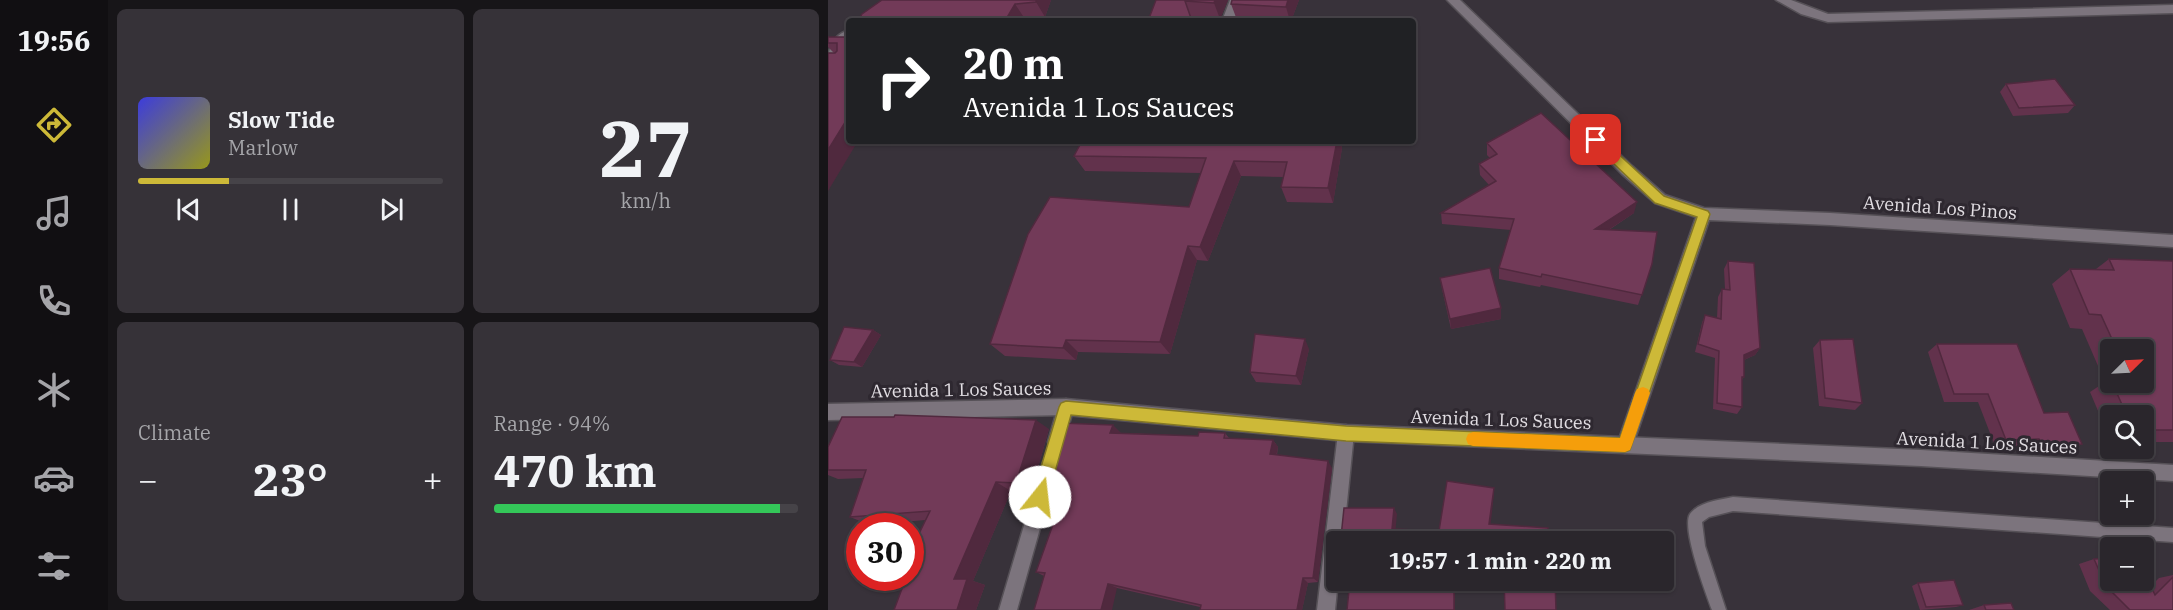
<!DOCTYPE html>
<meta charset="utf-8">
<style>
body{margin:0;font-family:"IBM Plex Serif",serif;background:#363238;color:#f1f3f6;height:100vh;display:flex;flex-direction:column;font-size:22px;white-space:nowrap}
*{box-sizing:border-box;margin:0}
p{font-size:20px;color:#a5a5a9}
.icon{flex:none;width:33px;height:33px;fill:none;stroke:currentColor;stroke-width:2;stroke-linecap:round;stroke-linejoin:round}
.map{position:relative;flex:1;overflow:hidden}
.side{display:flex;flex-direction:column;gap:9px;padding:9px;background:#171518;width:720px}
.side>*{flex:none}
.top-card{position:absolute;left:18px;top:18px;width:570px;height:126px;border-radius:6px;box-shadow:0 2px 4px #0004,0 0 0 2px #464348;background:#202124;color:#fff;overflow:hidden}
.needle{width:39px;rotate:66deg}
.tools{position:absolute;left:1272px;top:339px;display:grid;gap:12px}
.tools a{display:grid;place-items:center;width:54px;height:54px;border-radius:6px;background:#2a262c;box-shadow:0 2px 4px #0004,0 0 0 2px #464348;font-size:30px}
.speed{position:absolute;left:18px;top:513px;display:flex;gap:12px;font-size:30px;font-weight:700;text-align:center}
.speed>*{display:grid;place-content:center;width:78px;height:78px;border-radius:50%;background:#2a262c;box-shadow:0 2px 4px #0004,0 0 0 2px #464348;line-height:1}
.speed .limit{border:9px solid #d22;background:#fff;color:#111}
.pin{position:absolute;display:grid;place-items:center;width:51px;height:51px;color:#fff;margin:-26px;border-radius:12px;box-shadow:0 3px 9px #0006}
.me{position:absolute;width:66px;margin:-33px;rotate:16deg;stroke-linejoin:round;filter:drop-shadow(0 0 4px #0008)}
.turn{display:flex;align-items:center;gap:21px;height:126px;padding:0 18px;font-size:27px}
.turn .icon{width:78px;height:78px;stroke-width:2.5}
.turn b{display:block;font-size:42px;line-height:51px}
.big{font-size:45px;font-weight:700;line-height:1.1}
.side .tile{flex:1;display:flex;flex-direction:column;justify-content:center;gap:9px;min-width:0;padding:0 21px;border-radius:9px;background:#363238}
.side .dial{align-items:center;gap:0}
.dial b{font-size:78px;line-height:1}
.song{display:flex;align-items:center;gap:18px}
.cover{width:72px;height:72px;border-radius:9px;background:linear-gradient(135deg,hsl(240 70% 55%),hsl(60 70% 35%))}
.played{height:6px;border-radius:3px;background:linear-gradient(90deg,#cdb938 30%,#464348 30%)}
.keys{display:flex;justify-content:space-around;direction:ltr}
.heat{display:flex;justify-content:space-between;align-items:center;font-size:33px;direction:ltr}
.charge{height:9px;border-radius:4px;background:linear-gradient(90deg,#34c759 94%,#464348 0)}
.side .tiles{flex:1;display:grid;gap:9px;grid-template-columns:repeat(2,1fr)}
.trip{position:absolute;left:498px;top:531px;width:348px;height:60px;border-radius:6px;background:#2a262c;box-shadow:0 2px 4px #0004,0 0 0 2px #464348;font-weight:700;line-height:60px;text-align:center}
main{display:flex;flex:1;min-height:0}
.tabs{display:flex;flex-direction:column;width:108px;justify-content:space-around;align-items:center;background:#110f12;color:#a5a5a9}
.tabs .icon{width:42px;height:42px}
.tabs .active{color:#cdb938}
.tabs b{font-size:27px;color:#f1f3f6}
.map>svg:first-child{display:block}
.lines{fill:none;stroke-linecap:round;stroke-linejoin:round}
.lane-casing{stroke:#565157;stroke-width:3}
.street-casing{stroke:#565157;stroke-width:3}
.secondary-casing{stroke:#565157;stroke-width:3}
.lane{fill:#7c747d;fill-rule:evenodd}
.street{fill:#7c747d;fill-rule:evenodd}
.secondary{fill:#7c747d;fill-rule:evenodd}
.wall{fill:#62324c;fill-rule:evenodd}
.shaded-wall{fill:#50293e}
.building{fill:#723a58;stroke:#50293e;stroke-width:1.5}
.route{fill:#cdb938;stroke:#857824;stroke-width:1.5}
.slow{fill:#f59e0b}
.labels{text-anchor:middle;stroke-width:6;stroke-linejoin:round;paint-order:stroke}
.street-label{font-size:18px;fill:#e2dee3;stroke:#2e2830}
</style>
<main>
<nav class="tabs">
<b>19:56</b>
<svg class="icon active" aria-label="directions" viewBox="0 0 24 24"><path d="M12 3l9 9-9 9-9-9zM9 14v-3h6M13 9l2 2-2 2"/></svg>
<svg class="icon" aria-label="music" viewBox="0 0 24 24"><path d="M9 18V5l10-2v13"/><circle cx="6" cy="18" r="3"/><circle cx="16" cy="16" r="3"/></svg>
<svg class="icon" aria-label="phone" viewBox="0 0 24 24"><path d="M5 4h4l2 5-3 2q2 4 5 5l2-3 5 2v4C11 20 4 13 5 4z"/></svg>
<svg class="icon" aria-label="climate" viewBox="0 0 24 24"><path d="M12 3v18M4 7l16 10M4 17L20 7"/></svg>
<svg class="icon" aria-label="car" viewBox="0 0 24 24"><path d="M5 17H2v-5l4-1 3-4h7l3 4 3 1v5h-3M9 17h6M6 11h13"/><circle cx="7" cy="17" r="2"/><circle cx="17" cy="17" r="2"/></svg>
<svg class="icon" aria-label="filters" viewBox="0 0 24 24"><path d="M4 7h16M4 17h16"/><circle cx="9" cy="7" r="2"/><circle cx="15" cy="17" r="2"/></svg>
</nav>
<section class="side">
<div class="tiles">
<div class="tile">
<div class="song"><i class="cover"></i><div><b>Slow Tide</b><p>Marlow</p></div></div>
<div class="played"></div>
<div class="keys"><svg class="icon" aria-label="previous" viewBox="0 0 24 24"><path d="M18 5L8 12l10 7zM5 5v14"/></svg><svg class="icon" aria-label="pause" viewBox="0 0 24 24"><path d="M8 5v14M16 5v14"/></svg><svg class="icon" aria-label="next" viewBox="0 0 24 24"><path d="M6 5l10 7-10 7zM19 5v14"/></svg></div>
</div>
<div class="tile dial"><b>27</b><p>km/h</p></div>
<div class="tile"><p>Climate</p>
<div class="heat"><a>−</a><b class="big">23°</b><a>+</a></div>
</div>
<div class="tile"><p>Range · 94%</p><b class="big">470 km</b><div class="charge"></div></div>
</div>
</section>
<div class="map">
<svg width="1345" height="610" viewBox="0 0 1345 610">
<rect width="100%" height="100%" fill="#38323a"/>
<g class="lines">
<g class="lane-casing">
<path id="lane" d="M905 497 1345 528V542L905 511 881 517 874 522 877 546 898 610H884C878 594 853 527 862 514 871 502 891 500 905 497Z"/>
</g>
<g class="street-casing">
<path id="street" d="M402 0H414L406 21H394Z
M619 0H632L804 166 837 195 876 208 1002 213 1345 235V247L1002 225 881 220 805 445 803 451 797 453 791 451 789 445 868 217 827 203 794 174Z
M948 0H963L1000 14 1345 5V13L1000 22 973 14Z
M21 30V39L4 62 0 63C0 48 5 35 21 30Z
M238 399 244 402 246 407 234 448 228 450 222 448 220 442 230 407 232 402Z
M518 425 524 427 526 433 515 542H508V580H510L507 610H489L510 433 512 427Z
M221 460 227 462 229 468 189 610H171L213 468 215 462Z"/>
</g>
<g class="secondary-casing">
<path id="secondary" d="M238 399 518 425 1093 450 1345 465V481L1093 466 518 441 238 415 0 420V404Z"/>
</g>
<use href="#lane" class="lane"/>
<use href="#street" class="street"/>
<use href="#secondary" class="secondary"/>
</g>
<path class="wall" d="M223 0 217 17 197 19 196 21H30Z
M328 0H400L392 19 364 17 365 21H320Z
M471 0 463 21 409 20 403 4Z
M0 37H20L0 191 6 53 0 47Z
M1178 84 1247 105 1240 113 1185 116 1172 92Z
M254 141H512L514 148 505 203 459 202 453 187 456 177 413 176 380 261 369 260 342 354 250 352 248 360 177 356 162 344 361 207 373 173 257 171 246 156Z
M659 143 806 213 781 230 824 264 810 305 713 285 712 287 671 279V268L683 230 614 224 613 213 661 185 652 175 651 164 662 158 659 155Z
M1281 259 1345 261V442H1316V416H1282V439L1262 392 1277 382 1254 329 1242 328 1224 284 1242 269H1268ZM1282 350H1316V382H1282Z
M900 261 932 348 927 355 916 360V377L914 380V407L909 414 885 409 887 358 867 352 874 323 877 315 889 318 890 297 894 289H897L896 269Z
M612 278 673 308V319L623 329 614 289Z
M45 330 53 335 34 367 11 365 2 360Z
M992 340 1034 403 1027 410 991 406 985 348Z
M1109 344 1216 413 1254 444 1241 451 1201 452 1199 446H1167L1150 402H1116L1100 352Z
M481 349 473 385 428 382 422 372Z
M221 429 203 492 183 491 145 581 157 585 148 610H66L82 578 97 520 42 525 22 517 35 478 10 479 0 475V447Z
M293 433 370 436 397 433 401 438 445 440 450 447 449 455 504 468 490 582 480 583 474 610H372V607L289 588 216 576 208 572 236 493H224L214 486Z
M1266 559 1323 586 1331 578 1345 575V610H1282L1262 591 1251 564Z
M511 580H727L676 584 512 581Z
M1090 583 1135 605 1128 607 1092 610 1084 586Z
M1156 605 1186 610H1141Z"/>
<path class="shaded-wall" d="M208 0H223L217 17 208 2Z
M387 0H400L392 19 386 3Z
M460 0H471L463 21H462L458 7Z
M187 4 197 19 196 21H177Z
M21 116V141H30L0 191V150Z
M509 141H512L514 148 505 203 500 188Z
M406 161 413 176 380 261 372 247Z
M809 202 806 213 765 240 767 229Z
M360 246 369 260 342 354 332 342Z
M673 308V319L623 329 622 319Z
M45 330 53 335 34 367 26 362Z
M477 339 481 349 473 385 468 376Z
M238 340 250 352 248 360 235 348Z
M932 348 927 355 911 362 916 355Z
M208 420 221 429 203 492 188 483Z
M285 425 293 433 291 440 282 433Z
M445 440 450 447 447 461 442 454Z
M500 461 504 468 490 582 485 578Z
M168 482 183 491 145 581 157 585 148 610H129L126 579Z
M666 488V494L662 530 661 524Z
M566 508 569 514 567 535 564 529Z
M475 578 480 583 474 610H469Z
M626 580 627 583V610H626Z
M280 584 289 588 284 610H273Z"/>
<path class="building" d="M54 0H208V2L187 4 177 21H30L34 14Z
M328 0H387L386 3 357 1 364 21H320Z
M404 0H460L458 7 403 4Z
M21 35V116L0 150V53H7L9 51V43H0V37H20Z
M1227 79 1247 105 1191 108 1178 84Z
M713 113 809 202 767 229 829 232 824 264 814 295 714 274 713 277 671 268 686 219 613 213 668 181 651 164 669 154 659 143Z
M254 141H509L500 188 453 187 459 162 406 161 372 247 360 246 332 342 238 340 235 348 162 344 200 234 222 197 361 207 378 158 246 156Z
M1281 259 1345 261V430H1316V416H1299L1284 382H1316V350H1289L1273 315 1261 314 1242 269 1286 270Z
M900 261 926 263 932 348 916 355V377H914V407L889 403 891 351 870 344 877 315 893 319 894 289 902 290Z
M662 268 673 308 622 319 612 278Z
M16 327 45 330 26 362 2 360Z
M427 334 477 339 468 376 422 372Z
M1025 339 1034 403 997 398 992 340Z
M1109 344H1189L1216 413 1240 412 1254 444 1213 445 1211 439 1178 440 1160 394H1126Z
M67 415 208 420 188 483 168 482 126 579H139L129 610H66L78 578H82V552L102 511 22 517 38 470H0V447L14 417H66Z
M232 423 285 425 282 433 370 436 371 432 397 433 396 438 445 440 442 454 500 461 485 578H475L469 610H372L373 605 280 584 273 610H206L217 573 208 572 238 488 214 486Z
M619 481 666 488 661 524 720 528 719 542H508V577L506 573V539L513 537 516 508H566L564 529 611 531Z
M1282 558V580H1316V571L1327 595 1345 577V610H1302L1278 586 1266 559Z
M522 580H626V610H519Z
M676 580H727L728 610H677Z
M1126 580 1135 605 1098 607 1090 583Z
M1183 603 1186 610H1158L1156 605Z"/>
<path class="route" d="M768 136 772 137 836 196 880 211 882 214 802 450 797 452 518 441 243 415 220 497 218 503 212 505 207 503 204 497 231 407 233 403 238 401 518 426 792 438 869 217 827 203 764 143 762 140Z"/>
<path class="slow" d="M815 387 820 389 822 393 804 445 802 450 797 452 645 446 640 444 638 439 640 434 645 432 792 438 807 393 809 389Z"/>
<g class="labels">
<g class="street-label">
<text transform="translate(1112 208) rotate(4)" y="6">Avenida Los Pinos</text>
<text transform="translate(133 390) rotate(-1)" y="6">Avenida 1 Los Sauces</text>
<text transform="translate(673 420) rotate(2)" y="6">Avenida 1 Los Sauces</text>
<text transform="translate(1159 443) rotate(3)" y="6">Avenida 1 Los Sauces</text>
</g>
</g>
</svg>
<div class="tools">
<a><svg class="needle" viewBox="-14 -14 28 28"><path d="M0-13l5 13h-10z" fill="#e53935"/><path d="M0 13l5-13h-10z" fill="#a5a5a9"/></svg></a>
<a><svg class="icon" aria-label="search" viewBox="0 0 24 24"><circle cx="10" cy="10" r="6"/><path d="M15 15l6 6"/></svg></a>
<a>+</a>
<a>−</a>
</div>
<div class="speed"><div class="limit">30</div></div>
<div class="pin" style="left:768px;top:140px;background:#d93025"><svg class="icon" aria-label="arrive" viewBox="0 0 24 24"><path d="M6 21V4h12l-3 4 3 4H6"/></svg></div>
<svg class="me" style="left:212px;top:497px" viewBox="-20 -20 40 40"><circle r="19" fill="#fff"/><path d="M0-13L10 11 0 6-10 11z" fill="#cdb938"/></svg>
<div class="trip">19:57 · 1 min · 220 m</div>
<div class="top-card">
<div class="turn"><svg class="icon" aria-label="right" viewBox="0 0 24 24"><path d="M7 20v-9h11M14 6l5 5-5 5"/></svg><div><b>20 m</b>Avenida 1 Los Sauces</div></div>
</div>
</div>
</main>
